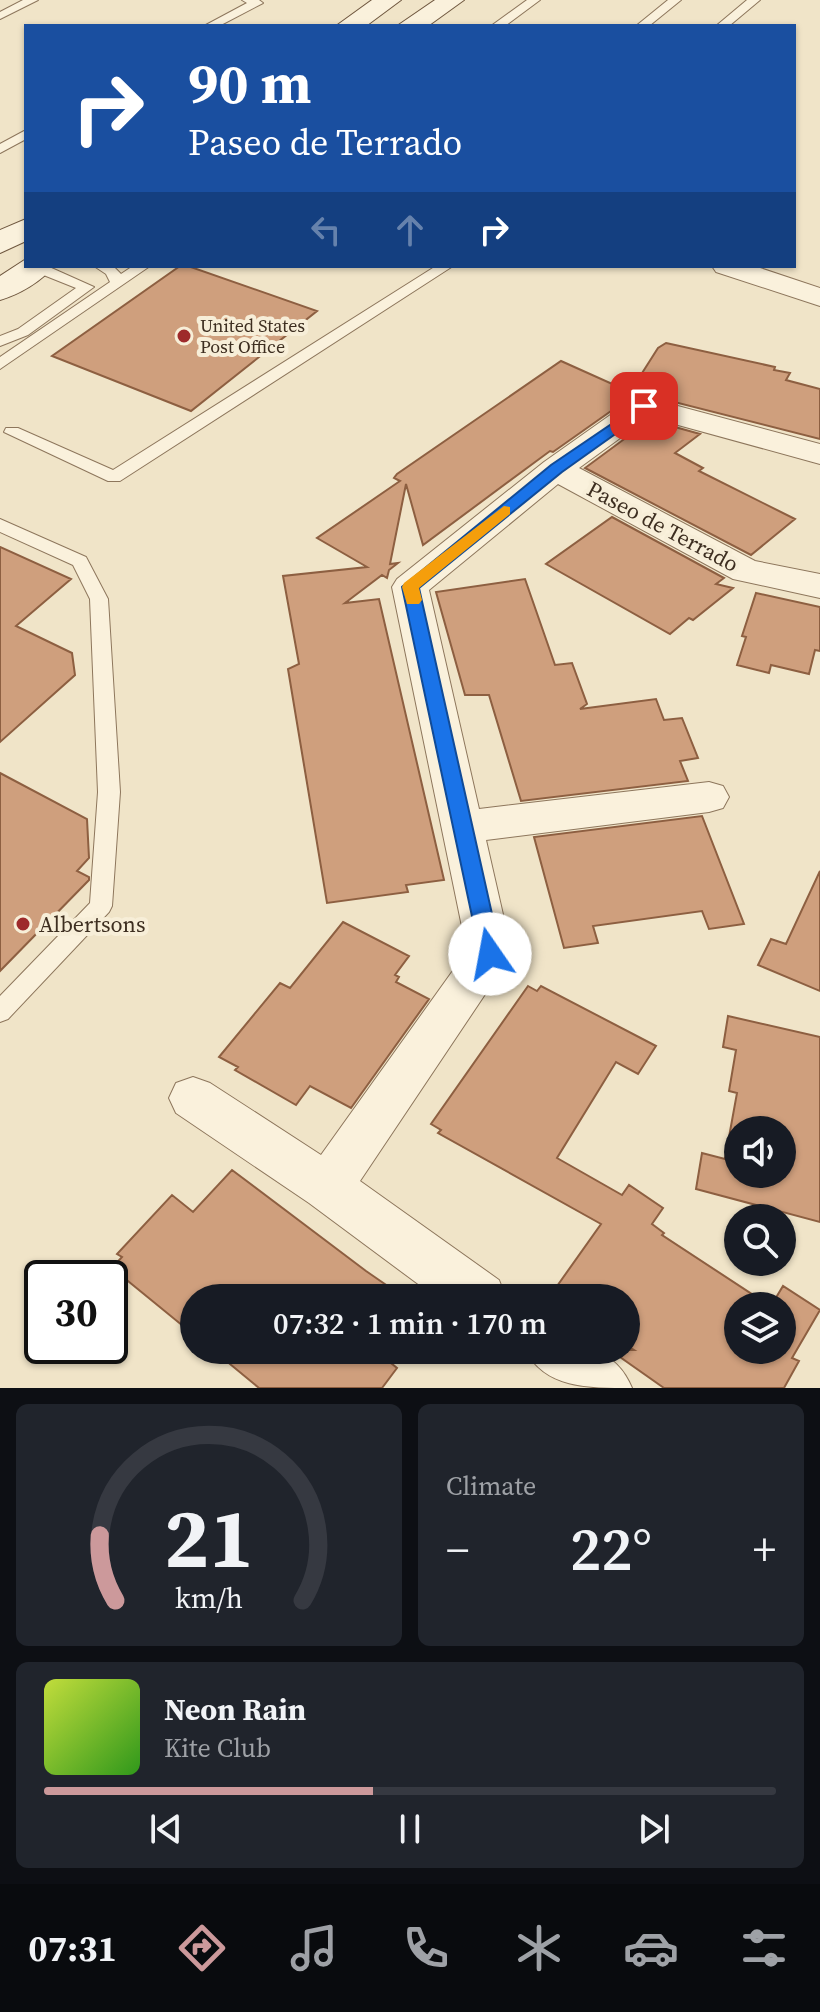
<!DOCTYPE html>
<meta charset="utf-8">
<style>
body{margin:0;font-family:"Source Serif 4",serif;background:#20242c;color:#f1f3f6;height:100vh;display:flex;flex-direction:column;font-size:30px;white-space:nowrap}
*{box-sizing:border-box;margin:0}
p{font-size:26px;color:#9ea1a6}
.icon{flex:none;width:44px;height:44px;fill:none;stroke:currentColor;stroke-width:2;stroke-linecap:round;stroke-linejoin:round}
.map{position:relative;height:1388px;overflow:hidden}
.sheet{display:flex;flex-direction:column;gap:16px;padding:16px;background:#0d0f14;flex:1}
.sheet>*{flex:none}
.top-card{position:absolute;left:24px;top:24px;width:772px;height:244px;border-radius:0px;box-shadow:0 2px 6px #0004;background:#1a4fa0;color:#fff;overflow:hidden}
.fabs{position:absolute;left:724px;top:1116px;display:grid;gap:16px}
.fabs a{display:grid;place-items:center;width:72px;height:72px;border-radius:50%;background:#171b24;box-shadow:0 2px 6px #0004;font-size:40px}
.speed{position:absolute;left:24px;top:1260px;display:flex;gap:16px;font-size:40px;font-weight:700;text-align:center}
.speed>*{display:grid;place-content:center;width:104px;height:104px;border-radius:50%;background:#171b24;box-shadow:0 2px 6px #0004;line-height:1}
.speed .limit{border:4px solid #111;border-radius:12px;background:#fff;color:#111}
.pin{position:absolute;display:grid;place-items:center;width:68px;height:68px;color:#fff;margin:-34px;border-radius:16px;box-shadow:0 4px 12px #0006}
.me{position:absolute;width:88px;margin:-44px;rotate:348deg;stroke-linejoin:round;filter:drop-shadow(0 0 6px #0008)}
.turn{display:flex;align-items:center;gap:28px;height:168px;padding:0 32px;font-size:36px}
.turn .icon{width:104px;height:104px;stroke-width:2.5}
.turn b{display:block;font-size:56px;line-height:68px}
.lanes{display:flex;align-items:center;height:76px;padding:0 32px;background:#0003;justify-content:center;gap:40px;direction:ltr}
.lanes .off{opacity:.35}
.big{font-size:60px;font-weight:600;line-height:1.1}
.sheet .widget{flex:1;display:flex;flex-direction:column;justify-content:center;gap:12px;min-width:0;padding:0 28px;border-radius:12px;background:#20242c}
.sheet .dial{align-items:center;gap:0}
.dial svg{height:208px;overflow:visible;fill:none;stroke:#363941;stroke-width:7;stroke-linecap:round;text-anchor:middle}
.dial text{fill:#f1f3f6;stroke:none}
.song{display:flex;align-items:center;gap:24px}
.cover{width:96px;height:96px;border-radius:12px;background:linear-gradient(135deg,hsl(70 70% 55%),hsl(110 70% 35%))}
.played{height:8px;border-radius:4px;background:linear-gradient(90deg,#cc999b 45%,#363941 45%)}
.keys{display:flex;justify-content:space-around;direction:ltr}
.heat{display:flex;justify-content:space-between;align-items:center;font-size:44px;direction:ltr}
.sheet .tiles{flex:1;display:grid;gap:16px;grid-template-columns:1fr 1fr}
.widget:last-child{grid-column:span 2}
.trip{position:absolute;left:180px;top:1284px;width:460px;height:80px;border-radius:40px;background:#171b24;box-shadow:0 2px 6px #0004;font-weight:600;line-height:80px;text-align:center}
.dock{display:flex;height:128px;justify-content:space-around;align-items:center;background:#090b0e;color:#9ea1a6}
.dock .icon{width:56px;height:56px}
.dock .on{color:#cc999b}
.dock b{font-size:36px;color:#f1f3f6}
.map>svg:first-child{display:block}
.building{fill:#cf9f7d;stroke:#8d5f41;stroke-width:2;fill-rule:evenodd}
.lines{fill:none;stroke-linecap:round;stroke-linejoin:round}
.service-casing{stroke:#8d765c;stroke-width:2}
.minor-casing{stroke:#8d765c;stroke-width:2}
.secondary-casing{stroke:#6f573f;stroke-width:2}
.service{fill:#faf1dc;fill-rule:evenodd}
.minor{fill:#faf1dc;fill-rule:evenodd}
.secondary{fill:#faf1dc;fill-rule:evenodd}
.route{fill:#1a73e8;stroke:#114b97;stroke-width:2}
.slow{fill:#f59e0b}
.poi-dot{fill:#9e2a2b;stroke:#f7eed8;stroke-width:3}
.labels{text-anchor:middle;stroke-width:8;stroke-linejoin:round;paint-order:stroke}
.far-poi-label{font-size:18px;fill:#3d2e20;stroke:#f7eed8;text-anchor:start}
.street-label{font-size:22px;fill:#3d2e20;stroke:#f7eed8}
.poi-label{font-size:22px;fill:#3d2e20;stroke:#f7eed8;text-anchor:start}
</style>
<div class="map">
<svg width="820" height="1388" viewBox="0 0 820 1388">
<rect width="100%" height="100%" fill="#f0e4c8"/>
<path class="building" d="M180 266H188L317 311 191 411 52 356Z
M666 343 775 367 774 370 790 373 786 380 820 389V439L643 394 631 397 553 452 550 451 423 545 406 484 390 564 398 563 389 570 387 578 382 575 345 603 379 599 444 880 406 885 408 892 327 903 288 669 299 664 283 576 367 567 317 538 400 481 394 478 397 474 561 361 630 392 658 348Z
M650 420 700 434 675 453 703 468 699 471 795 519 751 555 585 468Z
M612 517 724 578 716 584 733 588 693 620 689 618 670 634 546 564Z
M0 547 71 579 16 626 72 653 75 675 0 742Z
M525 579 555 665 572 663 587 704 580 709 656 699 664 720 682 718 698 758 680 761 688 781 521 801 489 695H465L436 592Z
M756 593 820 607V651L815 650 809 674 771 665 769 673 737 665 746 637 742 636Z
M0 773 87 819 89 858 77 871 89 877V880L0 971Z
M702 816 744 924 709 929 702 911 593 926 598 943 564 948 534 837Z
M820 871V991L758 965 771 939 786 944Z
M343 922 409 956 395 975 399 977 396 982 429 999 351 1108 310 1086 296 1105 235 1070 238 1067 219 1057 280 983 290 988Z
M528 986 537 991 541 986 656 1046 638 1074 616 1062 557 1158 622 1195 629 1185 663 1208 652 1224 664 1233 662 1235 770 1306H738V1350H782V1306H771L783 1286 820 1310 792 1358 799 1361 784 1388H664L610 1350H634L626 1345V1298L550 1296 601 1224 438 1133 441 1130 431 1124Z
M728 1016 820 1037V1222L696 1189 702 1153 725 1159 737 1093 729 1091 736 1050 723 1047ZM738 1130H782V1174H738Z
M232 1170 366 1271 405 1298H194V1335L112 1268 122 1257 117 1254 172 1195 193 1212Z
M213 1350H375L397 1368 382 1388H259Z"/>
<g class="lines">
<g class="service-casing">
<path id="service" d="M23 0H38L0 19V12Z
M242 0H259L263 3 219 26H204L247 3Z
M527 0H540L505 26H491Z
M668 0H681L649 26H636Z
M747 0H760L729 26H716Z
M26 130V139L0 153V144Z
M29 266H47L94 287 28 335 0 346V336L18 329 76 288 31 270Z
M94 266H113L121 274 133 266H150L0 369V357L110 282 106 274Z
M436 266H453L120 481H108L4 432 6 428H18L113 470Z
M0 519 86 557 108 599 120 792 112 906 109 912 8 1019 0 1022V996L90 903 98 792 90 599 73 565 0 532Z"/>
</g>
<g class="minor-casing">
<path id="minor" d="M712 266H754L820 288V306L716 272Z
M644 397 820 444V464L649 417 579 468 755 561 820 574V598L733 579 558 484 429 590 479 809 709 782 723 786 729 797 723 808 709 812 486 840 512 954 360 1181 499 1280 506 1298H437L309 1203 176 1113 169 1098 176 1083 193 1077 210 1083 321 1155 467 951 392 587 397 579 544 462 633 399Z
M525 1350C571 1350 611 1338 632 1388 586 1388 546 1388 525 1350Z"/>
</g>
<g class="secondary-casing">
<path id="secondary" d="M372 0H401L366 26H336Z
M435 0H464L428 26H397Z
M26 219V241L0 253V230Z
M26 259V266H53C43 281 18 295 0 300V276Z"/>
</g>
<use href="#service" class="service"/>
<use href="#minor" class="minor"/>
<use href="#secondary" class="secondary"/>
</g>
<path class="route" d="M644 402 652 406 649 410 562 472 419 588 501 954 498 960 490 963 483 960 480 954 402 587 551 465Z"/>
<path class="slow" d="M504 506 510 507V514L419 588 422 600 419 604H407L402 587 404 583Z"/>
<g class="poi-dot">
<circle cx="184" cy="336" r="8"/>
<circle cx="23" cy="924" r="8"/>
</g>
<g class="labels">
<g class="far-poi-label">
<text x="200" y="332">United States<tspan x="200" dy="21">Post Office</tspan></text>
</g>
<g class="street-label">
<text transform="translate(663 526) rotate(28)" y="8">Paseo de Terrado</text>
</g>
<g class="poi-label">
<text x="39" y="932">Albertsons</text>
</g>
</g>
</svg>
<div class="fabs">
<a><svg class="icon" aria-label="sound" viewBox="0 0 24 24"><path d="M4 9h4l5-4v14l-5-4H4zM17 9q2 3 0 6"/></svg></a>
<a><svg class="icon" aria-label="search" viewBox="0 0 24 24"><circle cx="10" cy="10" r="6"/><path d="M15 15l6 6"/></svg></a>
<a><svg class="icon" aria-label="layers" viewBox="0 0 24 24"><path d="M12 4l9 5-9 5-9-5zM3 14l9 5 9-5"/></svg></a>
</div>
<div class="speed"><div class="limit">30</div></div>
<div class="pin" style="left:644px;top:406px;background:#d93025"><svg class="icon" aria-label="arrive" viewBox="0 0 24 24"><path d="M6 21V4h12l-3 4 3 4H6"/></svg></div>
<svg class="me" style="left:490px;top:954px" viewBox="-20 -20 40 40"><circle r="19" fill="#fff"/><path d="M0-13L10 11 0 6-10 11z" fill="#1a73e8"/></svg>
<div class="trip">07:32 · 1 min · 170 m</div>
<div class="top-card">
<div class="turn"><svg class="icon" aria-label="right" viewBox="0 0 24 24"><path d="M7 20v-9h11M14 6l5 5-5 5"/></svg><div><b>90 m</b>Paseo de Terrado</div></div>
<div class="lanes"><svg class="icon off" aria-label="left" viewBox="0 0 24 24"><path d="M17 20v-9H6M10 6l-5 5 5 5"/></svg><svg class="icon off" aria-label="ahead" viewBox="0 0 24 24"><path d="M12 20V5M6 11l6-6 6 6"/></svg><svg class="icon" aria-label="right" viewBox="0 0 24 24"><path d="M7 20v-9h11M14 6l5 5-5 5"/></svg></div>
</div>
</div>
<section class="sheet">
<div class="tiles">
<div class="widget dial"><svg viewBox="0 0 100 80">
<path d="M14 69A42 42 0 1 1 86 69"/>
<path d="M14 69A42 42 0 0 1 8 44" stroke="#cc999b"/>
<text x="50" y="56" font-size="32" font-weight="700">21</text>
<text x="50" y="72" font-size="11">km/h</text>
</svg></div>
<div class="widget"><p>Climate</p>
<div class="heat"><a>−</a><b class="big">22°</b><a>+</a></div>
</div>
<div class="widget">
<div class="song"><i class="cover"></i><div><b>Neon Rain</b><p>Kite Club</p></div></div>
<div class="played"></div>
<div class="keys"><svg class="icon" aria-label="previous" viewBox="0 0 24 24"><path d="M18 5L8 12l10 7zM5 5v14"/></svg><svg class="icon" aria-label="pause" viewBox="0 0 24 24"><path d="M8 5v14M16 5v14"/></svg><svg class="icon" aria-label="next" viewBox="0 0 24 24"><path d="M6 5l10 7-10 7zM19 5v14"/></svg></div>
</div>
</div>
</section>
<nav class="dock">
<b>07:31</b>
<svg class="icon on" aria-label="directions" viewBox="0 0 24 24"><path d="M12 3l9 9-9 9-9-9zM9 14v-3h6M13 9l2 2-2 2"/></svg>
<svg class="icon" aria-label="music" viewBox="0 0 24 24"><path d="M9 18V5l10-2v13"/><circle cx="6" cy="18" r="3"/><circle cx="16" cy="16" r="3"/></svg>
<svg class="icon" aria-label="phone" viewBox="0 0 24 24"><path d="M5 4h4l2 5-3 2q2 4 5 5l2-3 5 2v4C11 20 4 13 5 4z"/></svg>
<svg class="icon" aria-label="climate" viewBox="0 0 24 24"><path d="M12 3v18M4 7l16 10M4 17L20 7"/></svg>
<svg class="icon" aria-label="car" viewBox="0 0 24 24"><path d="M5 17H2v-5l4-1 3-4h7l3 4 3 1v5h-3M9 17h6M6 11h13"/><circle cx="7" cy="17" r="2"/><circle cx="17" cy="17" r="2"/></svg>
<svg class="icon" aria-label="filters" viewBox="0 0 24 24"><path d="M4 7h16M4 17h16"/><circle cx="9" cy="7" r="2"/><circle cx="15" cy="17" r="2"/></svg>
</nav>
